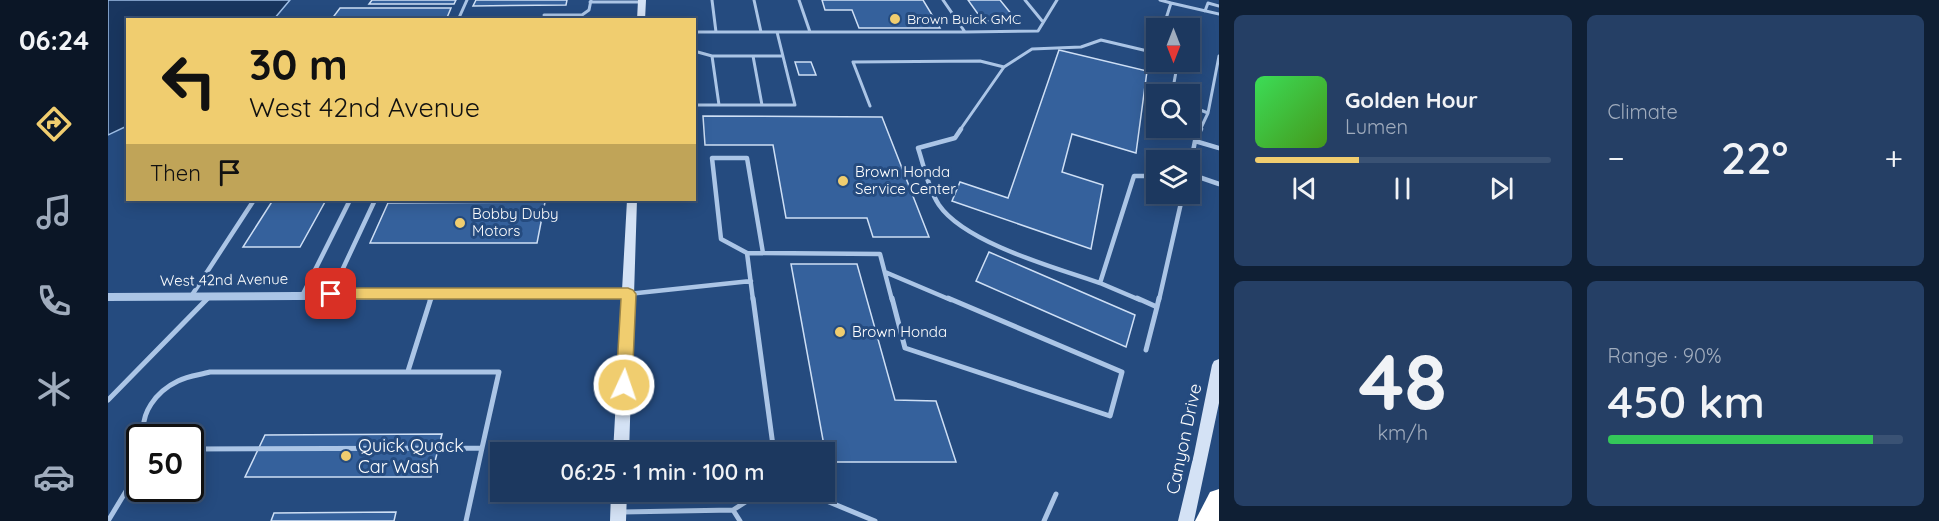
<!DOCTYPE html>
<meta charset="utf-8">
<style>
body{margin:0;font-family:Quicksand,sans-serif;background:#253f65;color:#f1f3f6;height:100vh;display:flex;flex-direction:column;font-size:22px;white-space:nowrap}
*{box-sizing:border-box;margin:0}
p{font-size:20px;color:#a0acbd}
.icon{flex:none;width:33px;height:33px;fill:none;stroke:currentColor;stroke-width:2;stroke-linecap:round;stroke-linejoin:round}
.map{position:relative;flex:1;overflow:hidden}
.details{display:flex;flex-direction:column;gap:15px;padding:15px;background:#0f1f34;width:720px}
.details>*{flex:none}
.top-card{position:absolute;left:18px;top:18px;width:570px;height:183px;border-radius:0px;box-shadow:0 3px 15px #0003,0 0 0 2px #3a5274;background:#f0cd6f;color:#111;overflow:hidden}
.needle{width:39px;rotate:180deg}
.fabs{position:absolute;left:1038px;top:18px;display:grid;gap:12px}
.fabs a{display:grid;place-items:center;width:54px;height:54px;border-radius:0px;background:#1c385f;box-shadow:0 3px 15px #0003,0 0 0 2px #3a5274;font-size:30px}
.speed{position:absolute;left:18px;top:424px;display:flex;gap:12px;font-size:30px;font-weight:700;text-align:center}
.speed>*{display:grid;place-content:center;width:78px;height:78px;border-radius:50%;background:#1c385f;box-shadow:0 3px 15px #0003,0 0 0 2px #3a5274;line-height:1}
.speed .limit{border:3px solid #111;border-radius:9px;background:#fff;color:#111}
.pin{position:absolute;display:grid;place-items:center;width:51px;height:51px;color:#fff;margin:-26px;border-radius:12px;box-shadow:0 3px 9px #0006}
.me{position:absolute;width:66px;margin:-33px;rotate:3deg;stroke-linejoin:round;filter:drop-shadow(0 0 4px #0008)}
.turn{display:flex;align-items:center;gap:21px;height:126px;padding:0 24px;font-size:27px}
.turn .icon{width:78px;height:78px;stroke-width:2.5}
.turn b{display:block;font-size:42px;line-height:51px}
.then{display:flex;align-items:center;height:57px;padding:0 24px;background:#0003;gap:12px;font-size:22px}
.big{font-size:45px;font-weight:600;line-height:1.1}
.details .widget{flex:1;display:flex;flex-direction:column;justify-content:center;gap:9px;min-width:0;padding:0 21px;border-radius:9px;background:#253f65}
.details .dial{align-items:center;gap:0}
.dial b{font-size:78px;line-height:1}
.song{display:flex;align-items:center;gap:18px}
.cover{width:72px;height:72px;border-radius:9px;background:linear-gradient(135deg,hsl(130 70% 55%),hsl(100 70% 35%))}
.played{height:6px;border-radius:3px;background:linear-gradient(90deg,#f0cd6f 35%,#3a5274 35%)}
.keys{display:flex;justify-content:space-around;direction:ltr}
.heat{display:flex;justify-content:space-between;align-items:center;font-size:33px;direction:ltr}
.charge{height:9px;border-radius:4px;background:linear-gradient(90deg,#34c759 90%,#3a5274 0)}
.details .tiles{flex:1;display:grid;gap:15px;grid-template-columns:repeat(2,1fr)}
.trip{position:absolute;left:382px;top:442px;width:345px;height:60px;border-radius:0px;background:#1c385f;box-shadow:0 3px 15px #0003,0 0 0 2px #3a5274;font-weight:600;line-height:60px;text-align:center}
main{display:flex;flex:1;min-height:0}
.tab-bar{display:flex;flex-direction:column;width:108px;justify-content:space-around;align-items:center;background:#0b1626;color:#a0acbd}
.tab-bar .icon{width:42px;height:42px}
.tab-bar .current{color:#f0cd6f}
.tab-bar b{font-size:27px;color:#f1f3f6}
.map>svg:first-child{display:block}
.water{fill:#19365f;stroke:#9fbfe7;stroke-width:1.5}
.building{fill:#35619c;stroke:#cedff5;stroke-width:1.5}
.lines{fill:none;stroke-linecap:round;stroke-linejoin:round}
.service-far2{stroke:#abc5e6;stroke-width:3}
.service-far1{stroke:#abc5e6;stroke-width:4.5}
.service{stroke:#abc5e6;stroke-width:5}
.tertiary{fill:#abc5e6;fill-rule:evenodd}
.secondary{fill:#d4e2f5;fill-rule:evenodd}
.motorway{fill:#fff;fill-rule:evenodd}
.route{fill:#f0cd6f;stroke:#9c8548;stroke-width:1.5}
.poi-dot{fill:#f0cd6f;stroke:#254b7f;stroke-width:2}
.labels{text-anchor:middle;stroke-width:6;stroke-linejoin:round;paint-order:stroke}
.far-poi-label{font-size:14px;fill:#fff;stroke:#254b7f;text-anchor:start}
.poi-label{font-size:15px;fill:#fff;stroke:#254b7f;text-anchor:start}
.street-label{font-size:15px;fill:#fff;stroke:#254b7f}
.near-street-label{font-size:18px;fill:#fff;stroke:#254b7f}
.near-poi-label{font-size:18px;fill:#fff;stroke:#254b7f;text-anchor:start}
</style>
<main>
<nav class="tab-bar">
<b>06:24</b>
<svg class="icon current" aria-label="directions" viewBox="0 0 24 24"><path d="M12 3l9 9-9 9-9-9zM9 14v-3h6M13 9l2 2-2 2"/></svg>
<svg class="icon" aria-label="music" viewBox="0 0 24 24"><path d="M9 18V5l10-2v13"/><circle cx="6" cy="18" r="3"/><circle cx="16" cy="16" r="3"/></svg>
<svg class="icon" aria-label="phone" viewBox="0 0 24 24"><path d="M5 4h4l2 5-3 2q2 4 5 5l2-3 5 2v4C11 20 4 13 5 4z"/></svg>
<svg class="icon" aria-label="climate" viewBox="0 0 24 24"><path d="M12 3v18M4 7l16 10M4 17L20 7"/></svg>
<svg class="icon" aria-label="car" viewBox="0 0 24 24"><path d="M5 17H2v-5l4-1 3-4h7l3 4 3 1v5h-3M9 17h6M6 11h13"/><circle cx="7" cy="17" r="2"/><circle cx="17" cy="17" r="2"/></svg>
</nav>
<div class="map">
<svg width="1111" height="521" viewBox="0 0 1111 521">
<rect width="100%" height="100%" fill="#254b7f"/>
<path class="water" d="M0 0H182L166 19 20 20 19 126 0 135Z"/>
<path class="building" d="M264 0H348L346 4H261Z
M368 0H459L458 5 365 6Z
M714 0H815L832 28H751L744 10H717Z
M860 0H892L909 21H875Z
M232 8H343L338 20H223Z
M951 50 1039 71 1028 153 964 134 954 172 995 185 983 249 844 201 852 182 900 198Z
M687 62H703L708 75H691Z
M595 116 774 117 821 237H765L759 218H678L665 145H597Z
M165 200H218L192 247H135Z
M437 202 429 243H262L280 203Z
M881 252 1027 315 1018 347 868 281Z
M683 264H749L787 400 828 401 848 462H719Z
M334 434 323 477H137L157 435Z
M288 512 286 521H163L166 513Z"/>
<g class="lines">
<path class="service-far2" d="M604 0 608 32
M646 0 653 32
M691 0 702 32
M917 0 935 22
M1052 0 1063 3
M482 2H534
M1097 11 1100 3 1111 6
M436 15H474L481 10 483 0
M350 20 359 0
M1055 28 1063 3 1111 14
M586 32H857L835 0
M857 32 930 31 949 0
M586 51 604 56
M645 56 654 105
M1061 62 1069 66 1064 94
M896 67 924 49 973 47 993 40 1048 53
M586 105H687L669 32
M611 105 604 56H674
M762 106 745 62 872 61 896 67 852 130
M1082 106 1100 113 1092 130
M1100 113 1111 56"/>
<path class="service-far1" d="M853 129 847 138 810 148C816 166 820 188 831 205 857 243 948 268 992 283
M1087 141 1093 129
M1082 167 1087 141 1111 148
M1082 174 1111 184
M639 253 613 239 604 158H639L655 253
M777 272 843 300
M195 294 242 200
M223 294 267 200
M520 294 643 281
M84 295 146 200
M98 300 101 297
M322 300 324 294
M645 300 639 253 772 254 784 300
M1032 300 992 283 1026 176H1048
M1051 300 1075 194"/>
<path class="service" d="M645 298 666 453
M784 298 797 348 1002 416 1014 372 840 298
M1029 298 1049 307 1051 298
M1038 350 1049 307
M300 371 323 298
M0 400 100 298
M37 438C30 414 49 391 70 381 80 376 91 375 102 372H391L374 448 82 449
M697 492 767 521
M625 510 632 521
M514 512 625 510 653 492
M0 521 32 468
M358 521 374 448
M936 521 948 494"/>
<path class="tertiary" d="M520 290 524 291 526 294 524 297 520 298 0 301V293Z"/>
<path class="secondary" d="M530 0H538L537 20H529Z
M519 200H529L521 453H505Z
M1111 359V403L1086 521H1070L1086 454 1104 365 1106 361Z
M503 492H519L518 521H502Z"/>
<path class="motorway" d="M1111 489V521H1087L1102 492Z"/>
</g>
<path class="route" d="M223 288H520L525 290 528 294 524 385 522 390 516 392 510 390 508 385 513 299H223L218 298 216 294 218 290Z"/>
<g class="poi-dot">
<circle cx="787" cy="19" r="6"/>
<circle cx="735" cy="181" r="6"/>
<circle cx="352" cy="223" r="6"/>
<circle cx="732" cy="332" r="6"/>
<circle cx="238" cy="456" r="6"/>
</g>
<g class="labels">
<g class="far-poi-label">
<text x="799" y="24">Brown Buick GMC</text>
</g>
<g class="poi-label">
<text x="747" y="177">Brown Honda<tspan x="747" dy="17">Service Center</tspan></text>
<text x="364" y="219">Bobby Duby<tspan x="364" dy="17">Motors</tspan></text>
<text x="744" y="337">Brown Honda</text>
</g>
<g class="street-label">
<text transform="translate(116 280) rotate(-1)" y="5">West 42nd Avenue</text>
</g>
<g class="near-street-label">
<text transform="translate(1076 439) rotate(-78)" y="6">Canyon Drive</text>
</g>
<g class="near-poi-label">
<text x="250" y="452">Quick Quack<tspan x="250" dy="21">Car Wash</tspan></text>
</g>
</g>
</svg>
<div class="fabs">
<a><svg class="needle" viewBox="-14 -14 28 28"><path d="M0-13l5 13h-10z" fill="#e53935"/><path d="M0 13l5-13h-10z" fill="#a0acbd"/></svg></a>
<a><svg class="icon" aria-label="search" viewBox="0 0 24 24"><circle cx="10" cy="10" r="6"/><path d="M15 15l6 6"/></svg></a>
<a><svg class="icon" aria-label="layers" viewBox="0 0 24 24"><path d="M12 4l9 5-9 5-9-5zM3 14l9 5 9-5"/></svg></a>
</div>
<div class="speed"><div class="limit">50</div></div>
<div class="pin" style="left:223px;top:294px;background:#d93025"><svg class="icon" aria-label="arrive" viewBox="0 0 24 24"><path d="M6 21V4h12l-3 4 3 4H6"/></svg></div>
<svg class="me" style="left:516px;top:385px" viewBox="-20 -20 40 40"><circle r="17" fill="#f0cd6f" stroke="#fff" stroke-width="3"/><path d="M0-11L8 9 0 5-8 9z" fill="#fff"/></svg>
<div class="trip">06:25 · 1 min · 100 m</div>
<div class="top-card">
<div class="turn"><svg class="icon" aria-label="left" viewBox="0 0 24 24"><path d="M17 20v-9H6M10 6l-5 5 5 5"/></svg><div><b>30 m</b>West 42nd Avenue</div></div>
<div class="then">Then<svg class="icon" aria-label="arrive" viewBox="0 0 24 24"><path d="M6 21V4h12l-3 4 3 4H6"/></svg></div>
</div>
</div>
<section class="details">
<div class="tiles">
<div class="widget">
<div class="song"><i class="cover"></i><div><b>Golden Hour</b><p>Lumen</p></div></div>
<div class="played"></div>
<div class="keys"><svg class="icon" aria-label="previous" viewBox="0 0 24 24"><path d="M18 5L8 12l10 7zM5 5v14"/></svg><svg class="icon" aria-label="pause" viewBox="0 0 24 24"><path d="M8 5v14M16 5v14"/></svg><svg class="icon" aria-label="next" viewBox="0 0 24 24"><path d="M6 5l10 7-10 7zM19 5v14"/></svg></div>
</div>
<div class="widget"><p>Climate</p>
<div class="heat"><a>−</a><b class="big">22°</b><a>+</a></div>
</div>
<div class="widget dial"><b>48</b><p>km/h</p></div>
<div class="widget"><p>Range · 90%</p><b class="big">450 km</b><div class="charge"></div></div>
</div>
</section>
</main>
